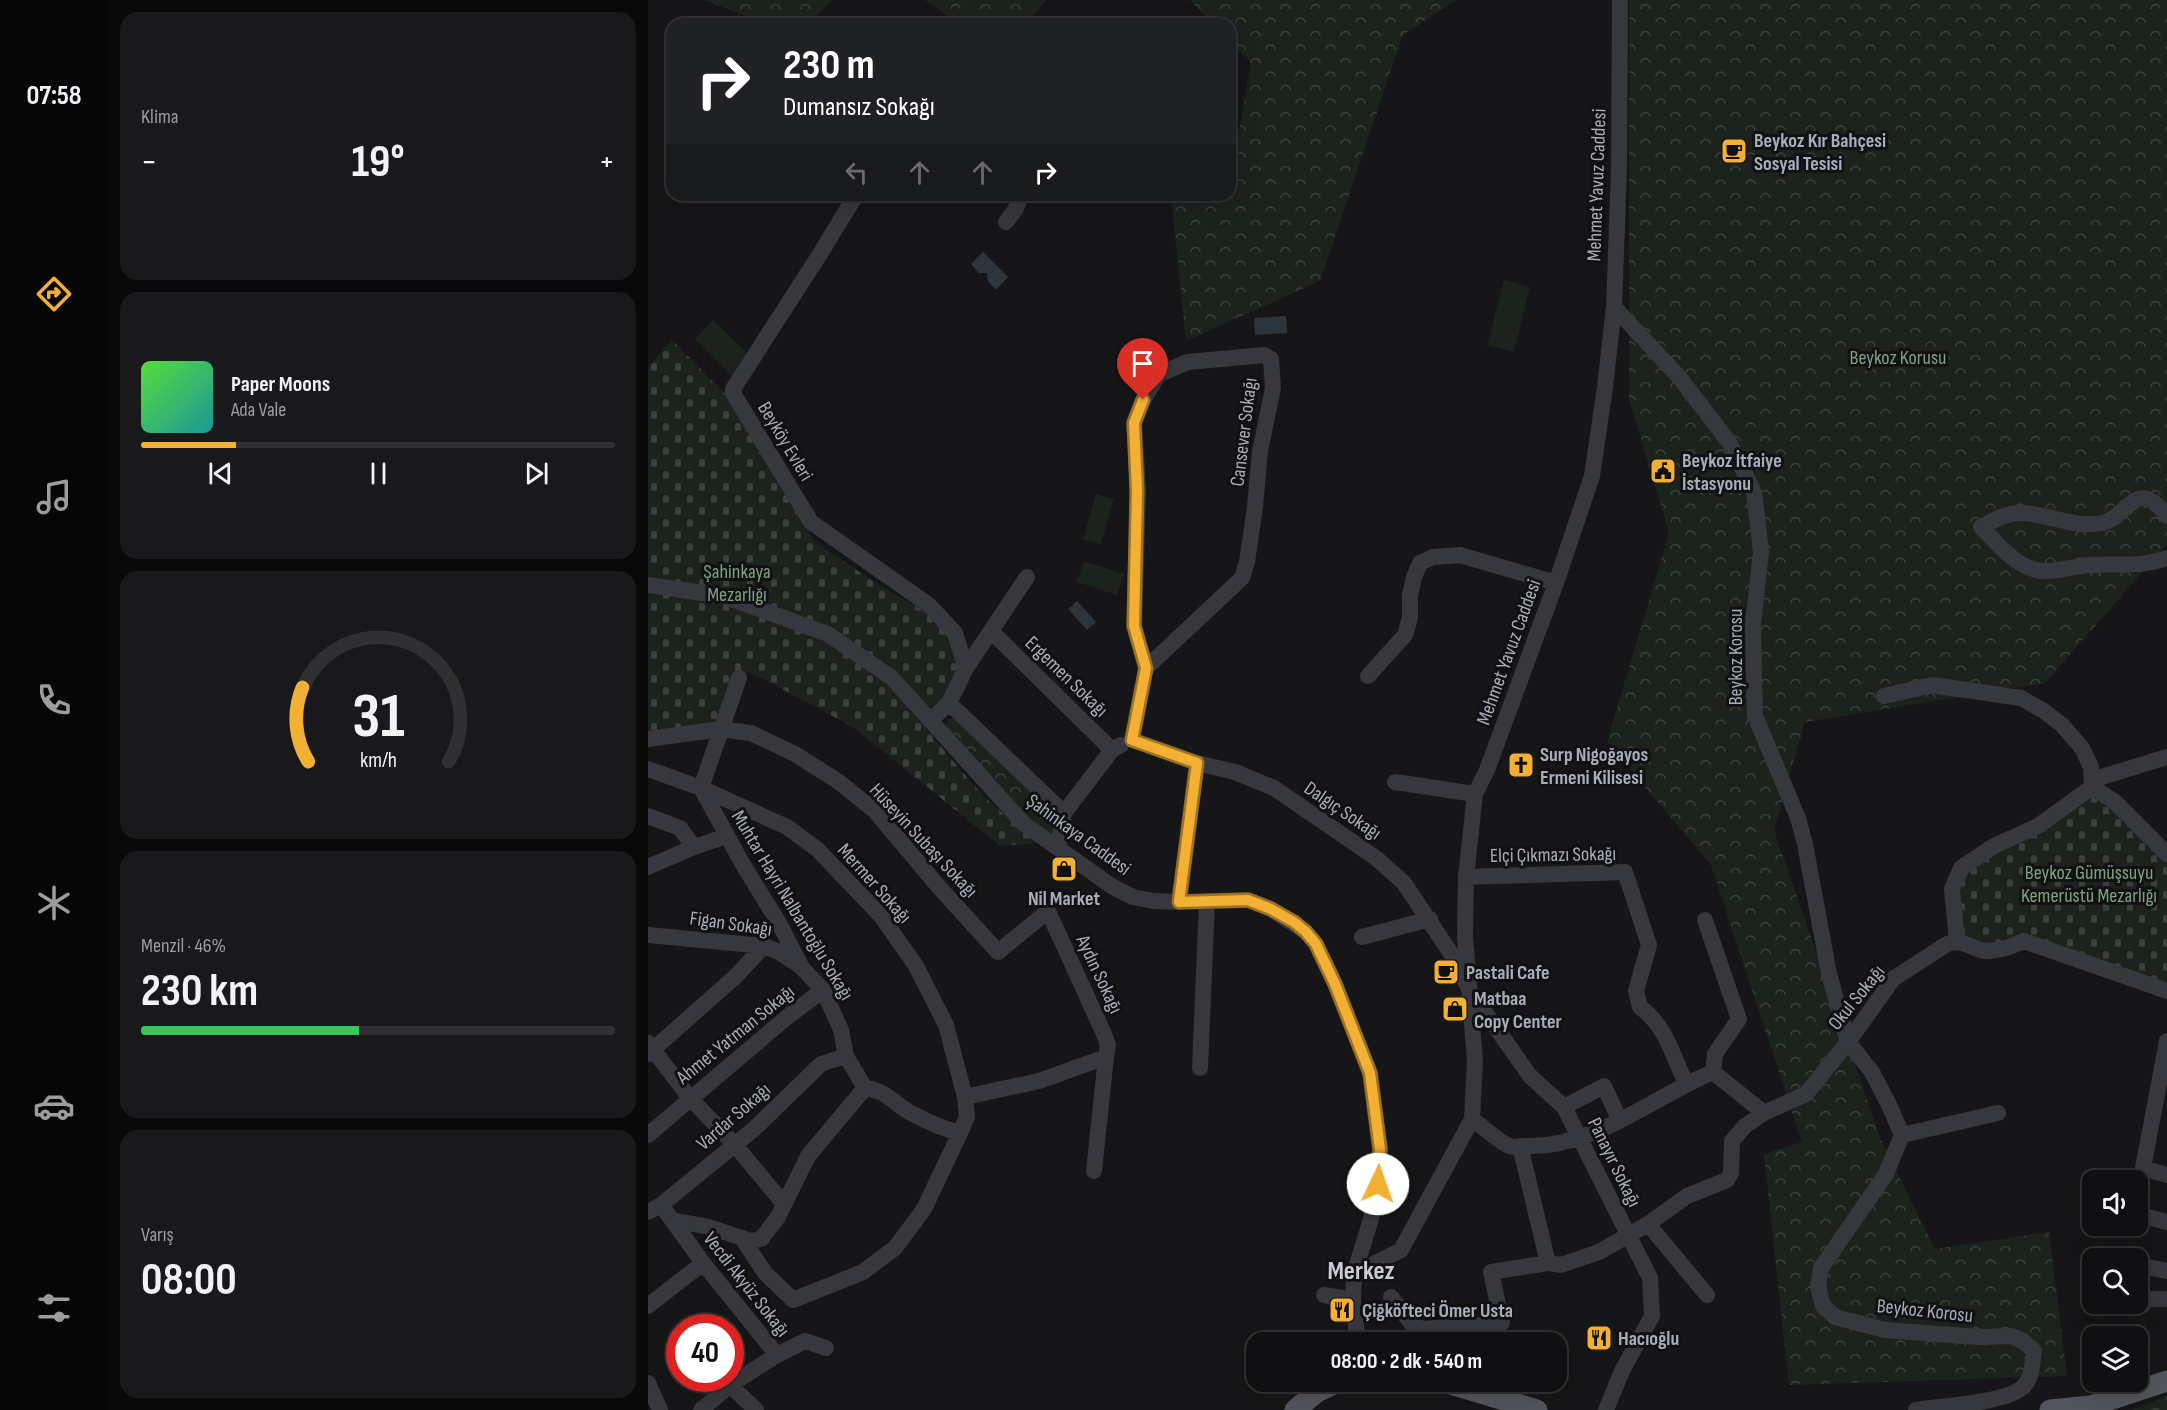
<!DOCTYPE html>
<html lang="tr">
<meta charset="utf-8">
<style>
body{margin:0;font-family:"Sofia Sans Condensed",sans-serif;background:#19191b;color:#f1f3f6;height:100vh;display:flex;flex-direction:column;font-size:22px;white-space:nowrap}
*{box-sizing:border-box;margin:0}
p{font-size:20px;color:#9c9d9f}
.icon{flex:none;width:33px;height:33px;fill:none;stroke:currentColor;stroke-width:2;stroke-linecap:round;stroke-linejoin:round}
.map{position:relative;flex:1;overflow:hidden}
.drawer{display:flex;flex-direction:column;gap:12px;padding:12px;background:#09090a;width:540px}
.drawer>*{flex:none}
.hud{position:absolute;left:18px;top:18px;width:570px;height:183px;border-radius:18px;box-shadow:0 6px 24px #0002,0 0 0 2px #303032;background:#202124;color:#fff;overflow:hidden}
.buttons{position:absolute;left:1434px;top:1170px;display:grid;gap:12px}
.buttons a{display:grid;place-items:center;width:66px;height:66px;border-radius:12px;background:#101012;box-shadow:0 6px 24px #0002,0 0 0 2px #303032;font-size:30px}
.speed{position:absolute;left:18px;top:1314px;display:flex;gap:12px;font-size:30px;font-weight:700;text-align:center}
.speed>*{display:grid;place-content:center;width:78px;height:78px;border-radius:50%;background:#101012;box-shadow:0 6px 24px #0002,0 0 0 2px #303032;line-height:1}
.speed .limit{border:9px solid #d22;background:#fff;color:#111}
.pin{position:absolute;display:grid;place-items:center;width:51px;height:51px;color:#fff;margin:-62px -26px;border-radius:50% 50% 50% 0;rotate:-45deg;box-shadow:0 0 6px #0007}
.pin .icon{rotate:45deg}
.me{position:absolute;width:66px;margin:-33px;rotate:3deg;stroke-linejoin:round;filter:drop-shadow(0 0 4px #0008)}
.turn{display:flex;align-items:center;gap:21px;height:126px;padding:0 18px;font-size:27px}
.turn .icon{width:78px;height:78px;stroke-width:2.5}
.turn b{display:block;font-size:42px;line-height:51px}
.lanes{display:flex;align-items:center;height:57px;padding:0 18px;background:#0003;justify-content:center;gap:30px;direction:ltr}
.lanes .off{opacity:.35}
.big{font-size:45px;font-weight:700;line-height:1.1}
.drawer .tile{flex:1;display:flex;flex-direction:column;justify-content:center;gap:9px;min-width:0;padding:0 21px;border-radius:18px;background:#19191b}
.drawer .dial{align-items:center;gap:0}
.dial svg{height:156px;overflow:visible;fill:none;stroke:#303032;stroke-width:7;stroke-linecap:round;text-anchor:middle}
.dial text{fill:#f1f3f6;stroke:none}
.song{display:flex;align-items:center;gap:18px}
.cover{width:72px;height:72px;border-radius:9px;background:linear-gradient(135deg,hsl(110 70% 55%),hsl(180 70% 35%))}
.played{height:6px;border-radius:3px;background:linear-gradient(90deg,#f2b134 20%,#303032 20%)}
.keys{display:flex;justify-content:space-around;direction:ltr}
.heat{display:flex;justify-content:space-between;align-items:center;font-size:33px;direction:ltr}
.charge{height:9px;border-radius:4px;background:linear-gradient(90deg,#34c759 46%,#303032 0)}
.trip{position:absolute;left:598px;top:1332px;width:321px;height:60px;border-radius:18px;background:#101012;box-shadow:0 6px 24px #0002,0 0 0 2px #303032;font-weight:700;line-height:60px;text-align:center}
main{display:flex;flex:1;min-height:0}
.dock{display:flex;flex-direction:column;width:108px;justify-content:space-around;align-items:center;background:#060607;color:#9c9d9f}
.dock .icon{width:42px;height:42px}
.dock .current{color:#f2b134}
.dock b{font-size:27px;color:#f1f3f6}
.map>svg:first-child{display:block}
.forest{fill:url(#forest-crowns)}
.cemetery{fill:url(#cemetery-stones)}
.garden{fill:#1c231d}
.water{fill:#2c353c}
.lines{fill:none;stroke-linecap:round;stroke-linejoin:round}
.minor{stroke:#37383d;stroke-width:16}
.major{stroke:#53555c;stroke-width:21}
.route-casing{stroke:#9d7322;stroke-width:15}
.route{stroke:#f2b134;stroke-width:10}
.labels{text-anchor:middle;stroke-width:6;stroke-linejoin:round;paint-order:stroke}
.poi-label{font-size:20px;font-weight:bold;fill:#a8adb8;stroke:#111113;text-anchor:start}
.street-label{font-size:20px;fill:#a8adb8;stroke:#111113}
.park-label{font-size:20px;fill:#7fa381;stroke:#111113}
.district-label{font-size:26px;font-weight:bold;fill:#c9ccd4;stroke:#111113}
</style>
<main>
<nav class="dock">
<b>07:58</b>
<svg class="icon current" aria-label="directions" viewBox="0 0 24 24"><path d="M12 3l9 9-9 9-9-9zM9 14v-3h6M13 9l2 2-2 2"/></svg>
<svg class="icon" aria-label="music" viewBox="0 0 24 24"><path d="M9 18V5l10-2v13"/><circle cx="6" cy="18" r="3"/><circle cx="16" cy="16" r="3"/></svg>
<svg class="icon" aria-label="phone" viewBox="0 0 24 24"><path d="M5 4h4l2 5-3 2q2 4 5 5l2-3 5 2v4C11 20 4 13 5 4z"/></svg>
<svg class="icon" aria-label="climate" viewBox="0 0 24 24"><path d="M12 3v18M4 7l16 10M4 17L20 7"/></svg>
<svg class="icon" aria-label="car" viewBox="0 0 24 24"><path d="M5 17H2v-5l4-1 3-4h7l3 4 3 1v5h-3M9 17h6M6 11h13"/><circle cx="7" cy="17" r="2"/><circle cx="17" cy="17" r="2"/></svg>
<svg class="icon" aria-label="filters" viewBox="0 0 24 24"><path d="M4 7h16M4 17h16"/><circle cx="9" cy="7" r="2"/><circle cx="15" cy="17" r="2"/></svg>
</nav>
<section class="drawer">
<div class="tile"><p>Klima</p>
<div class="heat"><a>−</a><b class="big">19°</b><a>+</a></div>
</div>
<div class="tile">
<div class="song"><i class="cover"></i><div><b>Paper Moons</b><p>Ada Vale</p></div></div>
<div class="played"></div>
<div class="keys"><svg class="icon" aria-label="previous" viewBox="0 0 24 24"><path d="M18 5L8 12l10 7zM5 5v14"/></svg><svg class="icon" aria-label="pause" viewBox="0 0 24 24"><path d="M8 5v14M16 5v14"/></svg><svg class="icon" aria-label="next" viewBox="0 0 24 24"><path d="M6 5l10 7-10 7zM19 5v14"/></svg></div>
</div>
<div class="tile dial"><svg viewBox="0 0 100 80">
<path d="M14 69A42 42 0 1 1 86 69"/>
<path d="M14 69A42 42 0 0 1 11 31" stroke="#f2b134"/>
<text x="50" y="56" font-size="32" font-weight="700">31</text>
<text x="50" y="72" font-size="11">km/h</text>
</svg></div>
<div class="tile"><p>Menzil · 46%</p><b class="big">230 km</b><div class="charge"></div></div>
<div class="tile"><p>Varış</p><b class="big">08:00</b></div>
</section>
<div class="map">
<svg width="1519" height="1410" viewBox="0 0 1519 1410">
<defs>
<pattern id="forest-crowns" width="20" height="18" patternUnits="userSpaceOnUse" patternTransform="scale(1.5)"><rect width="20" height="18" fill="#1c231d"/><path d="M2 6a3 3 0 1 1 6 0M12 15a3 3 0 1 1 6 0" fill="none" stroke="#3a403c"/></pattern>
<pattern id="cemetery-stones" width="16" height="16" patternUnits="userSpaceOnUse" patternTransform="scale(1.5)"><rect width="16" height="16" fill="#1c231d"/><path d="M2 7V4a2 2 0 0 1 4 0v3zM10 15v-3a2 2 0 0 1 4 0v3z" fill="#3a403c"/></pattern>
</defs>
<rect width="100%" height="100%" fill="#161618"/>
<path class="forest" d="M57 0H184L161 24H117Z
M277 0H398L378 24H329L300 16Z
M542 0H808L755 35 672 281 538 341 523 195H582V149L588 147 603 63 582 41V24H565Z
M981 0H1519V544L1397 683 1157 722 1126 830 1233 1140 1287 1249 1401 1232 1419 1376 1141 1385 1116 1154 1154 1142 1063 865 959 742 1021 533 981 399Z
M307 718 373 776 407 819 409 836C369 816 327 762 298 726L300 719Z
M1519 1396V1410H1484Z"/>
<path class="cemetery" d="M24 340 84 401 167 542 231 585 278 612 304 635 311 674 295 700 268 717 335 796 389 843 352 846 205 727 100 671 73 729 0 736V367Z
M1444 791 1519 856V984L1375 939 1339 949 1311 938 1305 889 1314 869Z"/>
<path class="garden" d="M856 280 882 287 866 352 839 345Z
M65 320 103 357 84 376 47 339Z
M448 494 466 499 453 544 435 539Z
M436 561 476 574 469 595 429 582Z"/>
<path class="water" d="M335 252 360 277 348 290 340 281 339 273H331L323 264Z
M638 316 639 333 607 335 606 318Z
M429 601 448 622 439 630 420 609Z"/>
<g class="lines">
<path class="minor" d="M208 195 172 254 85 389V393L163 522 281 605 307 633 318 668
M358 222 367 210 374 195
M966 307 1031 377 1081 442 1106 492 1113 552 1105 625 1107 716 1150 818 1157 844 1181 974 1200 1042 1224 1072 1242 1107 1254 1135
M1519 516C1488 475 1480 517 1455 523 1426 529 1399 513 1372 513 1358 513 1345 521 1333 527 1347 541 1363 561 1382 568 1401 576 1423 566 1442 565 1470 563 1491 568 1519 558
M0 585 75 596 180 634 244 678 376 824 465 887 485 897 506 901 531 902 600 900 623 909 658 932 668 944 687 984 722 1073 732 1149 730 1184 723 1219 706 1274 705 1300 710 1342
M344 632 464 750
M720 676 757 635 762 618V595L766 577 772 563 785 557 812 555 908 583
M91 678 53 788 139 827 169 849 233 916 268 966 298 1025 317 1097 319 1117 312 1133 276 1209 247 1248 215 1272 145 1300 117 1273 94 1238
M1236 696 1284 685 1373 698 1396 711 1414 725 1434 748 1443 767 1444 787
M301 703 416 813
M282 721 301 703 318 668 379 577
M0 739 73 729 103 733 147 754 191 782 227 811 290 886 350 952 400 911 456 1034 460 1045 458 1057 391 1081 317 1097
M484 740 549 763 587 772 626 788 728 858 756 883 804 955 822 991 882 1076 916 1107 1002 1278 1004 1316 974 1371 958 1410
M484 740 498 668 594 578 599 562 607 507 612 451 625 388 623 359 616 355 540 362 511 374 495 400 486 423 490 491 486 626 498 668
M0 769 53 788 94 863 131 923 154 968 175 990 193 1030 198 1056 217 1088 160 1156 130 1217 113 1239 103 1241 61 1227 24 1220 13 1205
M1444 780 1519 757
M747 782 827 794
M1444 787 1467 802 1519 854
M0 816 32 828 46 847
M410 848 416 813 464 750 473 745
M0 867 46 847 79 836
M818 877 977 872 1001 945 988 991 992 1007C1019 1027 1024 1055 1038 1083
M531 902 549 763
M1057 920 1091 1019 1067 1054 1065 1072
M0 935 116 946 131 952 151 965
M714 937 782 919
M1309 941 1304 889 1313 868 1346 846 1390 826 1444 787
M1519 1041 1495 1168 1519 1175
M0 1043 42 1098 86 1144 136 1204
M0 1054 88 976 116 946
M552 1068 559 901
M217 1088C242 1092 243 1102 263 1113 278 1121 295 1129 312 1133
M916 1107 956 1086 972 1121
M824 1119C834 1126 850 1141 861 1146 866 1148 874 1146 880 1146 948 1147 1005 1097 1065 1072L1116 1113
M0 1135 138 1018 175 990
M1254 1135 1238 1174 1173 1268 1170 1286 1175 1306 1187 1317 1237 1330 1330 1337 1363 1336 1375 1341 1386 1351C1384 1363 1385 1376 1376 1386 1360 1403 1293 1406 1268 1410
M1254 1135 1350 1113
M872 1146 900 1263
M446 1171 458 1057
M0 1212 13 1205 106 1129 173 1064 198 1056
M1491 1215 1519 1222
M24 1220 55 1263 129 1355 82 1385 53 1410
M1000 1224 1059 1295
M1490 1265 1519 1271
M706 1274 753 1250 824 1119 827 1061 817 936 818 877 827 794 839 770 908 583 944 476 957 387 966 307 971 170 972 0
M676 1295 705 1300
M743 1297 764 1324 774 1329 854 1323 843 1272 900 1263 913 1265 951 1252 1000 1224 1039 1196 1079 1180 1083 1173 1084 1141 1097 1126 1116 1113 1158 1094 1200 1042 1245 979 1299 944C1317 938 1323 950 1339 951 1352 951 1364 946 1376 941L1519 991
M1453 1304 1495 1305V1299H1519
M0 1306 55 1263
M129 1355 157 1341 178 1348
M0 1383 12 1410
M82 1385 108 1410"/>
<path class="major" d="M796 1382 889 1410
M647 1410 669 1392 690 1382
M1402 1410 1443 1406 1519 1381"/>
</g>
<g class="lines">
<g class="route-casing">
<path id="route" d="M495 400 486 423 489 491 486 626 498 668 484 740 549 763 531 902 600 900 623 909 646 922 658 932 668 944 687 984 722 1073 732 1149 730 1184"/>
</g>
<use href="#route" class="route"/>
</g>
<defs>
<g id="cafe-square" transform="scale(1.35)"><rect x="-9" y="-9" width="18" height="18" rx="4" fill="#f2b134" stroke="#111113"/><path d="M-5.5-4.5H6V0H3Q3 3.5 0 3.5H-2.5Q-5.5 3.5-5.5 0ZM3-3.2v2h1.7v-2ZM-6 4.5H4V6H-6Z" fill="#111"/></g>
<g id="civic-square" transform="scale(1.35)"><rect x="-9" y="-9" width="18" height="18" rx="4" fill="#f2b134" stroke="#111113"/><path d="M-.6-6.5H3V-4.5H.6V-3L4-1V1h2V6H-6V1h2V-1L-.6-3ZM-1.2 2.5V6h2.4V2.5Z" fill="#111"/></g>
<g id="church-square" transform="scale(1.35)"><rect x="-9" y="-9" width="18" height="18" rx="4" fill="#f2b134" stroke="#111113"/><path d="M-1.2-6h2.4v3.5h3.3v2.4h-3.3V6h-2.4V-.1h-3.3v-2.4h3.3Z" fill="#111"/></g>
<g id="shop-square" transform="scale(1.35)"><rect x="-9" y="-9" width="18" height="18" rx="4" fill="#f2b134" stroke="#111113"/><path d="M-5-2.5h2.3a2.7 3.5 0 0 1 5.4 0H5L5.5 6h-11ZM-1.5-2.5h3a1.5 2.3 0 0 0-3 0Z" fill="#111"/></g>
<g id="restaurant-square" transform="scale(1.35)"><rect x="-9" y="-9" width="18" height="18" rx="4" fill="#f2b134" stroke="#111113"/><path d="M-5-6h1v4h1v-4h1v4h1v-4h1v5L-1.5 .5V6h-2V.5L-5-1ZM5-6V6H3V1.5H1.5Q1.5-4 5-6Z" fill="#111"/></g>
</defs>
<g fill-rule="evenodd">
<use href="#cafe-square" x="1086" y="151"/>
<use href="#civic-square" x="1015" y="471"/>
<use href="#church-square" x="873" y="765"/>
<use href="#shop-square" x="416" y="869"/>
<use href="#cafe-square" x="798" y="972"/>
<use href="#shop-square" x="807" y="1009"/>
<use href="#restaurant-square" x="694" y="1310"/>
<use href="#restaurant-square" x="951" y="1338"/>
</g>
<g class="labels">
<g class="poi-label">
<text x="1106" y="147">Beykoz Kır Bahçesi<tspan x="1106" dy="23">Sosyal Tesisi</tspan></text>
<text x="1034" y="467">Beykoz İtfaiye<tspan x="1034" dy="23">İstasyonu</tspan></text>
<text x="892" y="761">Surp Nigoğayos<tspan x="892" dy="23">Ermeni Kilisesi</tspan></text>
<text x="416" y="905" text-anchor="middle">Nil Market</text>
<text x="818" y="979">Pastali Cafe</text>
<text x="826" y="1005">Matbaa<tspan x="826" dy="23">Copy Center</tspan></text>
<text x="714" y="1317">Çiğköfteci Ömer Usta</text>
<text x="970" y="1345">Hacıoğlu</text>
</g>
<g class="street-label">
<text transform="translate(948 185) rotate(-88)" y="7">Mehmet Yavuz Caddesi</text>
<text transform="translate(595 432) rotate(-83)" y="7">Cansever Sokağı</text>
<text transform="translate(138 441) rotate(59)" y="7">Beyköy Evleri</text>
<text transform="translate(860 652) rotate(-70)" y="7">Mehmet Yavuz Caddesi</text>
<text transform="translate(1087 657) rotate(-90)" y="7">Beykoz Korosu</text>
<text transform="translate(419 676) rotate(44)" y="7">Ergemen Sokağı</text>
<text transform="translate(695 810) rotate(34)" y="7">Dalgıç Sokağı</text>
<text transform="translate(431 834) rotate(36)" y="7">Şahinkaya Caddesi</text>
<text transform="translate(276 840) rotate(47)" y="7">Hüseyin Subaşı Sokağı</text>
<text transform="translate(905 854) rotate(-1)" y="7">Elçi Çıkmazı Sokağı</text>
<text transform="translate(227 883) rotate(48)" y="7">Mermer Sokağı</text>
<text transform="translate(145 905) rotate(59)" y="7">Muhtar Hayri Nalbantoğlu Sokağı</text>
<text transform="translate(83 923) rotate(8)" y="7">Figan Sokağı</text>
<text transform="translate(452 974) rotate(65)" y="7">Aydın Sokağı</text>
<text transform="translate(1208 997) rotate(-51)" y="7">Okul Sokağı</text>
<text transform="translate(87 1034) rotate(-39)" y="7">Ahmet Yatman Sokağı</text>
<text transform="translate(85 1116) rotate(-41)" y="7">Vardar Sokağı</text>
<text transform="translate(967 1162) rotate(64)" y="7">Panayır Sokağı</text>
<text transform="translate(99 1284) rotate(52)" y="7">Vecdi Akyüz Sokağı</text>
<text transform="translate(1277 1310) rotate(6)" y="7">Beykoz Korosu</text>
</g>
<g class="park-label">
<text x="1250" y="364">Beykoz Korusu</text>
<text x="89" y="578">Şahinkaya<tspan x="89" dy="23">Mezarlığı</tspan></text>
<text x="1441" y="879">Beykoz Gümüşsuyu<tspan x="1441" dy="23">Kemerüstü Mezarlığı</tspan></text>
</g>
<g class="district-label">
<text x="713" y="1279">Merkez</text>
</g>
</g>
</svg>
<div class="buttons">
<a><svg class="icon" aria-label="sound" viewBox="0 0 24 24"><path d="M4 9h4l5-4v14l-5-4H4zM17 9q2 3 0 6"/></svg></a>
<a><svg class="icon" aria-label="search" viewBox="0 0 24 24"><circle cx="10" cy="10" r="6"/><path d="M15 15l6 6"/></svg></a>
<a><svg class="icon" aria-label="layers" viewBox="0 0 24 24"><path d="M12 4l9 5-9 5-9-5zM3 14l9 5 9-5"/></svg></a>
</div>
<div class="speed"><div class="limit">40</div></div>
<div class="pin" style="left:495px;top:400px;background:#d93025"><svg class="icon" aria-label="arrive" viewBox="0 0 24 24"><path d="M6 21V4h12l-3 4 3 4H6"/></svg></div>
<svg class="me" style="left:730px;top:1184px" viewBox="-20 -20 40 40"><circle r="19" fill="#fff"/><path d="M0-13L10 11 0 6-10 11z" fill="#f2b134"/></svg>
<div class="trip">08:00 · 2 dk · 540 m</div>
<div class="hud">
<div class="turn"><svg class="icon" aria-label="right" viewBox="0 0 24 24"><path d="M7 20v-9h11M14 6l5 5-5 5"/></svg><div><b>230 m</b>Dumansız Sokağı</div></div>
<div class="lanes"><svg class="icon off" aria-label="left" viewBox="0 0 24 24"><path d="M17 20v-9H6M10 6l-5 5 5 5"/></svg><svg class="icon off" aria-label="ahead" viewBox="0 0 24 24"><path d="M12 20V5M6 11l6-6 6 6"/></svg><svg class="icon off" aria-label="ahead" viewBox="0 0 24 24"><path d="M12 20V5M6 11l6-6 6 6"/></svg><svg class="icon" aria-label="right" viewBox="0 0 24 24"><path d="M7 20v-9h11M14 6l5 5-5 5"/></svg></div>
</div>
</div>
</main>
